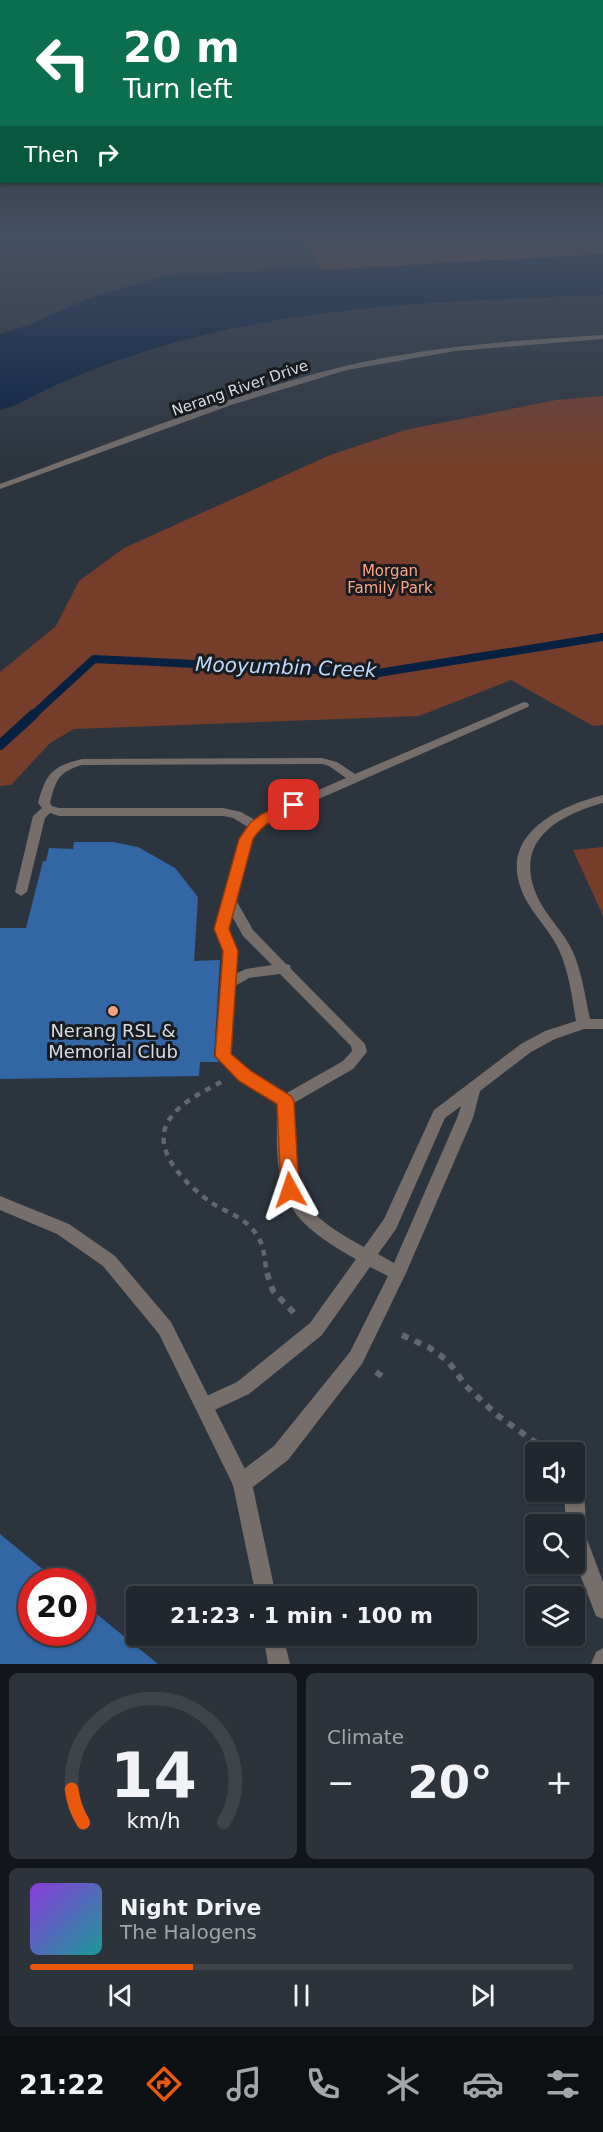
<!DOCTYPE html>
<meta charset="utf-8">
<style>
body{margin:0;font-family:"DejaVu Sans",sans-serif;background:#2d333a;color:#f1f3f6;height:100vh;display:flex;flex-direction:column;font-size:22px;white-space:nowrap}
*{box-sizing:border-box;margin:0}
p{font-size:20px;color:#a2a5aa}
.icon{flex:none;width:33px;height:33px;fill:none;stroke:currentColor;stroke-width:2;stroke-linecap:round;stroke-linejoin:round}
.map{position:relative;height:1664px;overflow:hidden}
.panel{display:flex;flex-direction:column;gap:9px;padding:9px;background:#121519;flex:1}
.panel>*{flex:none}
.hud{position:absolute;left:0px;top:0px;width:603px;height:183px;box-shadow:0 2px 4px #0004,0 0 0 2px #3e444a;background:#0b6e4f;color:#fff;overflow:hidden}
.fabs{position:absolute;left:525px;top:1442px;display:grid;gap:12px}
.fabs a{display:grid;place-items:center;width:60px;height:60px;border-radius:6px;background:#21272e;box-shadow:0 2px 4px #0004,0 0 0 2px #3e444a;font-size:30px}
.speed{position:absolute;left:18px;top:1568px;display:flex;gap:12px;font-size:30px;font-weight:700;text-align:center}
.speed>*{display:grid;place-content:center;width:78px;height:78px;border-radius:50%;background:#21272e;box-shadow:0 2px 4px #0004,0 0 0 2px #3e444a;line-height:1}
.speed .limit{border:9px solid #d22;background:#fff;color:#111}
.pin{position:absolute;display:grid;place-items:center;width:51px;height:51px;color:#fff;margin:-26px;border-radius:12px;box-shadow:0 3px 9px #0006}
.me{position:absolute;width:66px;margin:-33px;rotate:355deg;stroke-linejoin:round;filter:drop-shadow(0 0 4px #0008)}
.turn{display:flex;align-items:center;gap:21px;height:126px;padding:0 24px;font-size:27px}
.turn .icon{width:78px;height:78px;stroke-width:2.5}
.turn b{display:block;font-size:42px;line-height:51px}
.then{display:flex;align-items:center;height:57px;padding:0 24px;background:#0003;gap:12px;font-size:22px}
.big{font-size:45px;font-weight:700;line-height:1.1}
.panel .card{flex:1;display:flex;flex-direction:column;justify-content:center;gap:9px;min-width:0;padding:0 21px;border-radius:9px;background:#2d333a}
.panel .dial{align-items:center;gap:0}
.dial svg{height:156px;overflow:visible;fill:none;stroke:#3e444a;stroke-width:7;stroke-linecap:round;text-anchor:middle}
.dial text{fill:#f1f3f6;stroke:none}
.song{display:flex;align-items:center;gap:18px}
.cover{width:72px;height:72px;border-radius:9px;background:linear-gradient(135deg,hsl(270 70% 55%),hsl(180 70% 35%))}
.played{height:6px;border-radius:3px;background:linear-gradient(90deg,#ea580c 30%,#3e444a 30%)}
.keys{display:flex;justify-content:space-around;direction:ltr}
.heat{display:flex;justify-content:space-between;align-items:center;font-size:33px;direction:ltr}
.panel .tiles{flex:1;display:grid;gap:9px;grid-template-columns:1fr 1fr}
.card:last-child{grid-column:span 2}
.trip{position:absolute;left:126px;top:1586px;width:351px;height:60px;border-radius:6px;background:#21272e;box-shadow:0 2px 4px #0004,0 0 0 2px #3e444a;font-weight:700;line-height:60px;text-align:center}
.tabs{display:flex;height:96px;justify-content:space-around;align-items:center;background:#0d1012;color:#a2a5aa}
.tabs .icon{width:42px;height:42px}
.tabs .active{color:#ea580c}
.tabs b{font-size:27px;color:#f1f3f6}
.map>svg:first-child{display:block}
.green{fill:#763e2a}
.water{fill:#062141}
.lines{fill:none;stroke-linecap:round;stroke-linejoin:round}
.stream-far1{stroke:#062141;stroke-width:8}
.stream{stroke:#062141;stroke-width:10}
.building{fill:#3266a5}
.path-far2{stroke:#606770;stroke-width:2;stroke-dasharray:2 2;stroke-linecap:butt}
.path-far1{stroke:#606770;stroke-width:4.5;stroke-dasharray:6 6;stroke-linecap:butt}
.path{stroke:#606770;stroke-width:6;stroke-dasharray:7 7;stroke-linecap:butt}
.service{fill:#756e6b;fill-rule:evenodd}
.minor{fill:#756e6b;fill-rule:evenodd}
.route{fill:#ea580c;stroke:#983908;stroke-width:1.5}
.poi-dot{fill:#f3a082;stroke:#181c20;stroke-width:2}
.labels{text-anchor:middle;stroke-width:6;stroke-linejoin:round;paint-order:stroke}
.far-street-label{font-size:15px;fill:#d7dce2;stroke:#181c20}
.far-park-label{font-size:15px;fill:#fea484;stroke:#181c20}
.poi-label{font-size:18px;fill:#d7dce2;stroke:#181c20}
.water-label{font-size:20px;font-style:italic;fill:#bedafe;stroke:#181c20}
</style>
<div class="map">
<svg width="603" height="1664" viewBox="0 0 603 1664">
<rect width="100%" height="100%" fill="#2c343e"/>
<path class="green" d="M301 236H603V254L322 270Z
M603 396V725L593 726 511 680 419 716 74 729 50 743 11 785 0 786V672L56 626 79 581 124 548 330 455 405 430 556 400Z
M603 847V916L573 850Z"/>
<path class="water" d="M603 254V295C453 301 301 304 156 348 119 359 81 373 45 390 30 397 17 406 0 410V334L32 324 89 298 154 279 184 273 322 270Z"/>
<g class="lines">
<path class="stream-far1" d="M32 716 94 659 378 673 603 637"/>
<path class="stream" d="M0 745 34 714"/>
</g>
<path class="building" d="M74 842H113L138 847 175 868 198 897 194 961 220 960 214 1056 219 1062H200L199 1076 0 1079V928H26L43 861H46L49 848 73 849Z
M0 1534 57 1581H32V1632H82V1602L158 1664H0Z"/>
<g class="lines">
<path class="path-far2" d="M437 236 531 241 597 236"/>
<path class="path-far1" d="M221 1082C203 1092 180 1102 169 1120 149 1151 189 1187 212 1203 226 1212 243 1217 254 1231 265 1244 264 1258 267 1274"/>
<path class="path" d="M267 1273 273 1291 296 1315
M402 1335 430 1348 448 1361 466 1386 497 1415 549 1452
M376 1372 386 1379"/>
<path class="service" d="M524 702 528 703 529 705 528 707 271 820 259 829 252 839 236 900 253 930 286 964 290 965 291 969 365 1044 367 1052 353 1069 292 1104C292 1131 289 1163 298 1189 307 1216 341 1234 364 1247L384 1219 434 1110 521 1044 545 1031 576 1021C572 997 569 972 559 950 551 932 536 918 526 900 494 839 552 808 603 795V803C555 816 512 843 538 898 547 917 564 932 573 952 582 973 585 996 590 1019H603V1029H584L555 1039 531 1052 480 1091 473 1118 406 1273 362 1364 288 1460 249 1490 242 1493 235 1490 232 1483 235 1476 274 1446 350 1352 388 1276 370 1267 322 1335 249 1394 206 1414 200 1411 197 1405 200 1399 237 1382 310 1323 356 1259C276 1215 276 1189 277 1104L240 1080 216 1056 223 951 215 929 240 839 248 827 233 818 223 816H59L50 813 45 818 27 892 21 896 15 892 33 816 42 808 38 803C46 774 52 766 82 759L322 758 337 762 355 774ZM322 764 329 766 346 778 263 814 255 820 241 812 223 808H59L52 806 50 803C56 780 58 772 82 765ZM232 916 243 936 272 965 246 969 235 974 237 951 229 929ZM280 974 351 1046 352 1051 343 1061 285 1094 250 1072 230 1054 235 986 249 978ZM461 1106 457 1118 394 1263 378 1254 396 1229 445 1118Z
M574 1482 581 1484 584 1491 587 1539 603 1582V1619L596 1616 574 1559V1524H566L564 1491H574Z
M603 1648V1664H591L596 1652Z"/>
<path class="minor" d="M603 335V339L455 351 347 370 234 404 0 489V484C114 442 227 395 345 366 430 346 517 340 603 335Z
M0 1196 69 1224 115 1256 171 1322 252 1483 276 1596H256L233 1485 159 1334 103 1266 57 1234 0 1210Z
M263 1635H283L290 1664H268Z"/>
</g>
<linearGradient id="sky" x2="0" y2="1"><stop stop-color="#181d22"/><stop offset="0.5" stop-color="#455063"/><stop offset="1" stop-color="#455063" stop-opacity="0"/></linearGradient>
<rect width="603" height="469" fill="url(#sky)"/>
<path class="route" d="M294 801 298 802V808C280 816 264 822 253 839L229 929 238 951 231 1054 251 1071 291 1096 294 1101 299 1190 297 1195 290 1198 284 1195 281 1190 277 1104 239 1081 215 1056 223 951 214 929 239 839 250 823 262 814Z"/>
<circle class="poi-dot" cx="113" cy="1011" r="6"/>
<g class="labels">
<g class="far-street-label">
<text transform="translate(240 388) rotate(-19)" y="5">Nerang River Drive</text>
</g>
<g class="far-park-label">
<text x="390" y="576">Morgan<tspan x="390" dy="17">Family Park</tspan></text>
</g>
<g class="poi-label">
<text x="113" y="1037">Nerang RSL &amp;<tspan x="113" dy="21">Memorial Club</tspan></text>
</g>
<g class="water-label">
<text transform="translate(286 667) rotate(2)" y="7">Mooyumbin Creek</text>
</g>
</g>
</svg>
<div class="fabs">
<a><svg class="icon" aria-label="sound" viewBox="0 0 24 24"><path d="M4 9h4l5-4v14l-5-4H4zM17 9q2 3 0 6"/></svg></a>
<a><svg class="icon" aria-label="search" viewBox="0 0 24 24"><circle cx="10" cy="10" r="6"/><path d="M15 15l6 6"/></svg></a>
<a><svg class="icon" aria-label="layers" viewBox="0 0 24 24"><path d="M12 4l9 5-9 5-9-5zM3 14l9 5 9-5"/></svg></a>
</div>
<div class="speed"><div class="limit">20</div></div>
<div class="pin" style="left:294px;top:805px;background:#d93025"><svg class="icon" aria-label="arrive" viewBox="0 0 24 24"><path d="M6 21V4h12l-3 4 3 4H6"/></svg></div>
<svg class="me" style="left:290px;top:1190px" viewBox="-20 -20 40 40"><path d="M0-17L14 15 0 8-14 15z" fill="#ea580c" stroke="#fff" stroke-width="4"/></svg>
<div class="trip">21:23 · 1 min · 100 m</div>
<div class="hud">
<div class="turn"><svg class="icon" aria-label="left" viewBox="0 0 24 24"><path d="M17 20v-9H6M10 6l-5 5 5 5"/></svg><div><b>20 m</b>Turn left</div></div>
<div class="then">Then<svg class="icon" aria-label="right" viewBox="0 0 24 24"><path d="M7 20v-9h11M14 6l5 5-5 5"/></svg></div>
</div>
</div>
<section class="panel">
<div class="tiles">
<div class="card dial"><svg viewBox="0 0 100 80">
<path d="M14 69A42 42 0 1 1 86 69"/>
<path d="M14 69A42 42 0 0 1 8 52" stroke="#ea580c"/>
<text x="50" y="56" font-size="32" font-weight="700">14</text>
<text x="50" y="72" font-size="11">km/h</text>
</svg></div>
<div class="card"><p>Climate</p>
<div class="heat"><a>−</a><b class="big">20°</b><a>+</a></div>
</div>
<div class="card">
<div class="song"><i class="cover"></i><div><b>Night Drive</b><p>The Halogens</p></div></div>
<div class="played"></div>
<div class="keys"><svg class="icon" aria-label="previous" viewBox="0 0 24 24"><path d="M18 5L8 12l10 7zM5 5v14"/></svg><svg class="icon" aria-label="pause" viewBox="0 0 24 24"><path d="M8 5v14M16 5v14"/></svg><svg class="icon" aria-label="next" viewBox="0 0 24 24"><path d="M6 5l10 7-10 7zM19 5v14"/></svg></div>
</div>
</div>
</section>
<nav class="tabs">
<b>21:22</b>
<svg class="icon active" aria-label="directions" viewBox="0 0 24 24"><path d="M12 3l9 9-9 9-9-9zM9 14v-3h6M13 9l2 2-2 2"/></svg>
<svg class="icon" aria-label="music" viewBox="0 0 24 24"><path d="M9 18V5l10-2v13"/><circle cx="6" cy="18" r="3"/><circle cx="16" cy="16" r="3"/></svg>
<svg class="icon" aria-label="phone" viewBox="0 0 24 24"><path d="M5 4h4l2 5-3 2q2 4 5 5l2-3 5 2v4C11 20 4 13 5 4z"/></svg>
<svg class="icon" aria-label="climate" viewBox="0 0 24 24"><path d="M12 3v18M4 7l16 10M4 17L20 7"/></svg>
<svg class="icon" aria-label="car" viewBox="0 0 24 24"><path d="M5 17H2v-5l4-1 3-4h7l3 4 3 1v5h-3M9 17h6M6 11h13"/><circle cx="7" cy="17" r="2"/><circle cx="17" cy="17" r="2"/></svg>
<svg class="icon" aria-label="filters" viewBox="0 0 24 24"><path d="M4 7h16M4 17h16"/><circle cx="9" cy="7" r="2"/><circle cx="15" cy="17" r="2"/></svg>
</nav>
